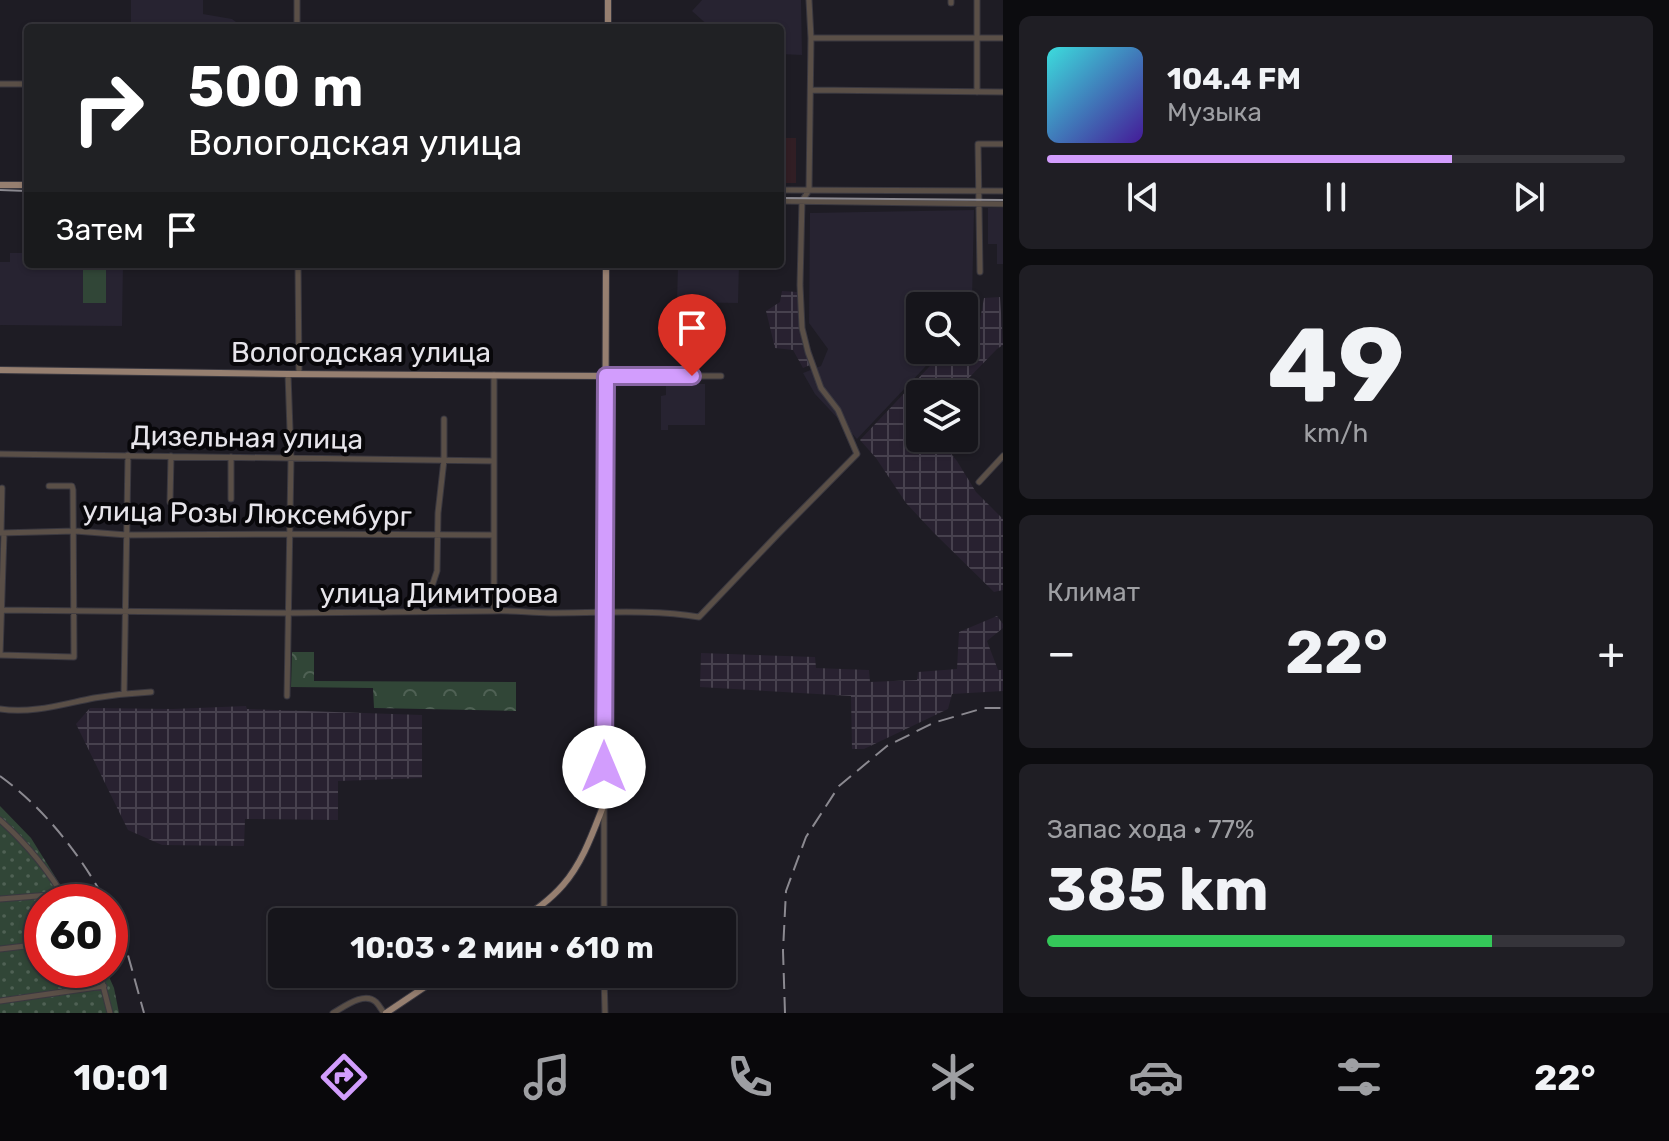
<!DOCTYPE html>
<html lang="ru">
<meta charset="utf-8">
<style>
body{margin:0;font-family:Rubik,sans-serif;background:#1f1e24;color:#f1f3f6;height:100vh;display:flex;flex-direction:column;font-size:30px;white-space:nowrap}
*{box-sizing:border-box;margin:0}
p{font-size:26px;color:#9e9fa3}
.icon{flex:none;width:44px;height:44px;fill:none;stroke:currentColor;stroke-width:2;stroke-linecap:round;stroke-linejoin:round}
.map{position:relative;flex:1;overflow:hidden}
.details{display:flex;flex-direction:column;gap:16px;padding:16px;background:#0c0c0f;width:666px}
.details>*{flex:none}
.banner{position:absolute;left:24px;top:24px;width:760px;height:244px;border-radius:8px;box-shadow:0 2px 6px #0004,0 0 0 2px #35343a;background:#202124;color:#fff;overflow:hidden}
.buttons{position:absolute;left:906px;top:292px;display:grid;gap:16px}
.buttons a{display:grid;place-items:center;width:72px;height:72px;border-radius:8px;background:#16151b;box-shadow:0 2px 6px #0004,0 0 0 2px #35343a;font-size:40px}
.speed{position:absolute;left:24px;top:884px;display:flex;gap:16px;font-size:40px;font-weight:700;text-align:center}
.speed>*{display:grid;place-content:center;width:104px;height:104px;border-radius:50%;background:#16151b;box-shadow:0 2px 6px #0004,0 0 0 2px #35343a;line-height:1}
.speed .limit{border:12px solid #d22;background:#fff;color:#111}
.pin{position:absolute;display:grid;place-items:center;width:68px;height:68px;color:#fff;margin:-82px -34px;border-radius:50% 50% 50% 0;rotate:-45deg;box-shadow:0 0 8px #0007}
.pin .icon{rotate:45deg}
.me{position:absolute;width:88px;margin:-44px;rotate:0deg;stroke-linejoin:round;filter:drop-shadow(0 0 6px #0008)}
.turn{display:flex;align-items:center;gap:28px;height:168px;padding:0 32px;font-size:36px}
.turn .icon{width:104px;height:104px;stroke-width:2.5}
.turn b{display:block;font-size:56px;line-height:68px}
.then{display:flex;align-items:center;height:76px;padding:0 32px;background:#0003;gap:16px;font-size:30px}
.big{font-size:60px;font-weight:700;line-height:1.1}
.details .card{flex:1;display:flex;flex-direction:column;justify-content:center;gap:12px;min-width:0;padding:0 28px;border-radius:12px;background:#1f1e24}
.details .dial{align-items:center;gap:0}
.dial b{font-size:104px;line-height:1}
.song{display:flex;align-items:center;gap:24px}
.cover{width:96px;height:96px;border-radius:12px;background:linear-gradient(135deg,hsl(180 70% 55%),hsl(260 70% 35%))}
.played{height:8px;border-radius:4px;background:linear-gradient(90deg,#d29dfd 70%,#35343a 70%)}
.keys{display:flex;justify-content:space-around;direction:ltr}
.heat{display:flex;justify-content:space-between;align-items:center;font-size:44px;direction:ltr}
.charge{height:12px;border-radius:6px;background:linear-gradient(90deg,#34c759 77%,#35343a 0)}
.trip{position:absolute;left:268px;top:908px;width:468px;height:80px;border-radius:8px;background:#16151b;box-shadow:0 2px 6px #0004,0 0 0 2px #35343a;font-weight:700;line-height:80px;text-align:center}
.dock{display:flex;height:128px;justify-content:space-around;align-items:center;background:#09080b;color:#9e9fa3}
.dock .icon{width:56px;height:56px}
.dock .on{color:#d29dfd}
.dock b{font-size:36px;color:#f1f3f6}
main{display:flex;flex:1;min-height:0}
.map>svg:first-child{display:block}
.built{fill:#272331}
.industrial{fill:url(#industrial-grid)}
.medical{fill:#311e24}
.forest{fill:url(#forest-crowns)}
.garden{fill:url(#garden-dots)}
.pitch{fill:#314637}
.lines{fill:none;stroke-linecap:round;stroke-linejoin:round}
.minor-casing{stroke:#3a3840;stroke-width:7}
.major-casing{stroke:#3a3840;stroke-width:8}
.minor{stroke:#5a4f47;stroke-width:5}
.major{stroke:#967f70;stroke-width:6}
.tram{stroke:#8b8990;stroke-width:2}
.rail{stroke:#8b8990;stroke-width:2;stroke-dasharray:16 8;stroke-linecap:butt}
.route-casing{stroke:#8866a4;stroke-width:20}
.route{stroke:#d29dfd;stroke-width:14}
.labels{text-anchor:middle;stroke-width:8;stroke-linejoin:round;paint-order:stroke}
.street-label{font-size:28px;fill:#e6e4ea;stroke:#08070a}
</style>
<main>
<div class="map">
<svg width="1003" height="1013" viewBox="0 0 1003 1013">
<defs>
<pattern id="industrial-grid" width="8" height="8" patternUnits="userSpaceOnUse" patternTransform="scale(2)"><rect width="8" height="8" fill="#282130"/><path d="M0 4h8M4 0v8" fill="none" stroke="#47414e"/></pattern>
<pattern id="forest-crowns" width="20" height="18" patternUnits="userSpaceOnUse" patternTransform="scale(2)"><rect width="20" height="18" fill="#314637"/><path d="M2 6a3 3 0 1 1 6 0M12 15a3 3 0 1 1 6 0" fill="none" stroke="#4f6154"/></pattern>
<pattern id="garden-dots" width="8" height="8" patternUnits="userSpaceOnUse" patternTransform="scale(2)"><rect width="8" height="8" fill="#314637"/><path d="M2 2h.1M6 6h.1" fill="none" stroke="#4f6154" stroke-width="1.8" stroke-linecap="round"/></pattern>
</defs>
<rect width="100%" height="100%" fill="#1e1c24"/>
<path class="built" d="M131 0H203V14L232 19 240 25V28H131Z
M702 0H801L802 55 780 54V28H711L692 11Z
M988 208H1003V264H997V244H988Z
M974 210 972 301 964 324V306H920V350H941L857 439 815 394 803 373 821 366 828 349 809 323 810 213Z
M10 253H28V264H123L122 326 0 325V262H10Z
M678 264H739L738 303 677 302Z
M666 383 705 384V425H668V430H661V396L666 395Z"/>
<path class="industrial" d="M782 291 797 292 801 338 810 365 803 368 793 350 775 348 766 311 780 302Z
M1000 297 1003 345 997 349 962 385 973 399 964 408V394H920V438H938L957 461 976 492 1003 519V590L994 592 934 533 906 503 876 458 860 440 945 350H964V333L980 320 984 298Z
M997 616 1003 624V628L987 641 998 670H1003V691L952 694 948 709 864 749H852L851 696 700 687 701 653 815 657 816 668 869 670 870 682 917 680 918 672 957 669 959 632Z
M246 706 247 709 422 715V778L338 781V820L245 819 244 846 162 845 128 830 76 724 90 708 173 709Z"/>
<path class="medical" d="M780 138H796V183H780Z"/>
<path class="forest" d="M292 652H314V681L516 682V711L374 708 373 688 291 687Z"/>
<path class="garden" d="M0 806 31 838 71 902H42V970H106L114 988 119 1013H0Z"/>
<path class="pitch" d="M83 264H106V303H83Z"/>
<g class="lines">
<g class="minor-casing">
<path id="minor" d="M297 0V28
M951 0V3
M977 0V92
M811 38H1003
M0 84H28
M811 90 1003 92
M780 190 1003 191
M780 201 1003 204
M298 264 299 374
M980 272 978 144H1003
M494 375V611
M606 376H721
M0 454 494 461
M231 457V499
M979 482 1003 456
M170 502 171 456
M0 533 75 531 127 535 290 534 494 535
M1 533 2 488
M4 533 0 655 74 657 73 490 72 486H49
M424 592 433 583 437 571 438 513 444 460V419
M0 610 288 613 494 611C514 610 530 613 550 613 597 613 653 609 699 617L779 533 857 454 838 410 821 388 808 352 802 328 800 285 802 201 809 190 811 38 809 0
M124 694 128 455
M287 696 291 458 288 374
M0 709C32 714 63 704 94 698 113 695 132 693 151 692
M604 809V922
M0 820C27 844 49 871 67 902
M0 899 62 894
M0 949 42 944
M99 970 110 1013
M604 974 605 1013
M0 1001 104 986
M333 1013C344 1007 364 991 376 1002 379 1005 381 1009 384 1013"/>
</g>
<g class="major-casing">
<path id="major" d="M608 28V0
M0 185H28
M0 370 288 374 606 376
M518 922C534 911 550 900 563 885 583 862 593 832 604 804L606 264
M386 1013 444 974"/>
</g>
<use href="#minor" class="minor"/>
<use href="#major" class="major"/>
<path class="tram" d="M0 190 28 191
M780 198 1003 200"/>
<path class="rail" d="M0 776C44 808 80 854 106 902
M110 911 126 948 144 1013
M785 1013 783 951 786 891 806 837 839 786 887 746 933 723 984 708H1003"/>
</g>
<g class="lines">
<g class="route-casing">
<path id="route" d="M604 767 606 376H692"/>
</g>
<use href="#route" class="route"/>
</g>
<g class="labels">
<g class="street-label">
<text x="361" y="362">Вологодская улица</text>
<text transform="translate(247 437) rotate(1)" y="10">Дизельная улица</text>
<text transform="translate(247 513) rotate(1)" y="10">улица Розы Люксембург</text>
<text x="439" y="603">улица Димитрова</text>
</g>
</g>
</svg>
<div class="buttons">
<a><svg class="icon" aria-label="search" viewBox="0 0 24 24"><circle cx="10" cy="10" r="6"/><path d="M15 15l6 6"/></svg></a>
<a><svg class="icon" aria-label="layers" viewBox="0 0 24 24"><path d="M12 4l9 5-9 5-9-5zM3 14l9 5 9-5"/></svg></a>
</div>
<div class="speed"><div class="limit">60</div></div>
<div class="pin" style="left:692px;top:376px;background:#d93025"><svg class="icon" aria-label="arrive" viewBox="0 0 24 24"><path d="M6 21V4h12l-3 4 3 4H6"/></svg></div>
<svg class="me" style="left:604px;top:767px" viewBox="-20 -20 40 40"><circle r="19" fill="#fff"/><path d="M0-13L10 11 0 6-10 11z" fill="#d29dfd"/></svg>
<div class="trip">10:03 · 2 мин · 610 m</div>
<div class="banner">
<div class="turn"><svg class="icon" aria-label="right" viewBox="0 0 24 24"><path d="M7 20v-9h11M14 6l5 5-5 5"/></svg><div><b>500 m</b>Вологодская улица</div></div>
<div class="then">Затем<svg class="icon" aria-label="arrive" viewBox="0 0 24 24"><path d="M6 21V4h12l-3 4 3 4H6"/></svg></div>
</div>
</div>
<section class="details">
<div class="card">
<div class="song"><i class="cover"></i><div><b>104.4 FM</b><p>Музыка</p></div></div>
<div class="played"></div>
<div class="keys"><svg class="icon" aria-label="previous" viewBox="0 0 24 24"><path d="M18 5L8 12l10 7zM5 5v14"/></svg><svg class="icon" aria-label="pause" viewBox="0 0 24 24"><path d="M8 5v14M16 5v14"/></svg><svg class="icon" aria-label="next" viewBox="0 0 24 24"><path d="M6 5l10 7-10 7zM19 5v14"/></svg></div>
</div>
<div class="card dial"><b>49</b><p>km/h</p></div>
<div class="card"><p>Климат</p>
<div class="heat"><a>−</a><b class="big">22°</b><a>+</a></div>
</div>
<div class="card"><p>Запас хода · 77%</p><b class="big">385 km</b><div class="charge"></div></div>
</section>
</main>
<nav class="dock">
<b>10:01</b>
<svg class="icon on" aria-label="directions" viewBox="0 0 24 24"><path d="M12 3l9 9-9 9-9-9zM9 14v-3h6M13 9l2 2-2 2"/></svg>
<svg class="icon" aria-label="music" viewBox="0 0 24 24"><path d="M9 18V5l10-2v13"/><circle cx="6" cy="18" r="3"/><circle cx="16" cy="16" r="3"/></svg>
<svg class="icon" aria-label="phone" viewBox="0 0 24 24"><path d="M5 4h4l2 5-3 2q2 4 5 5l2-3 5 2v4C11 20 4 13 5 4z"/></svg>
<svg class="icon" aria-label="climate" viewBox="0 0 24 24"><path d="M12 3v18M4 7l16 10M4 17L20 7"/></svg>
<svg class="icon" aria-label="car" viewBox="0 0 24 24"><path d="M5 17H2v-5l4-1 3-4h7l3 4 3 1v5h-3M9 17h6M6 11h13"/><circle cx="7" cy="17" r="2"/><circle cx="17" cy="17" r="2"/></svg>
<svg class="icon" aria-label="filters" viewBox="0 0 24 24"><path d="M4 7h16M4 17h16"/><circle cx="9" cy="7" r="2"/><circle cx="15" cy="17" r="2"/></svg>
<b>22°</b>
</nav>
